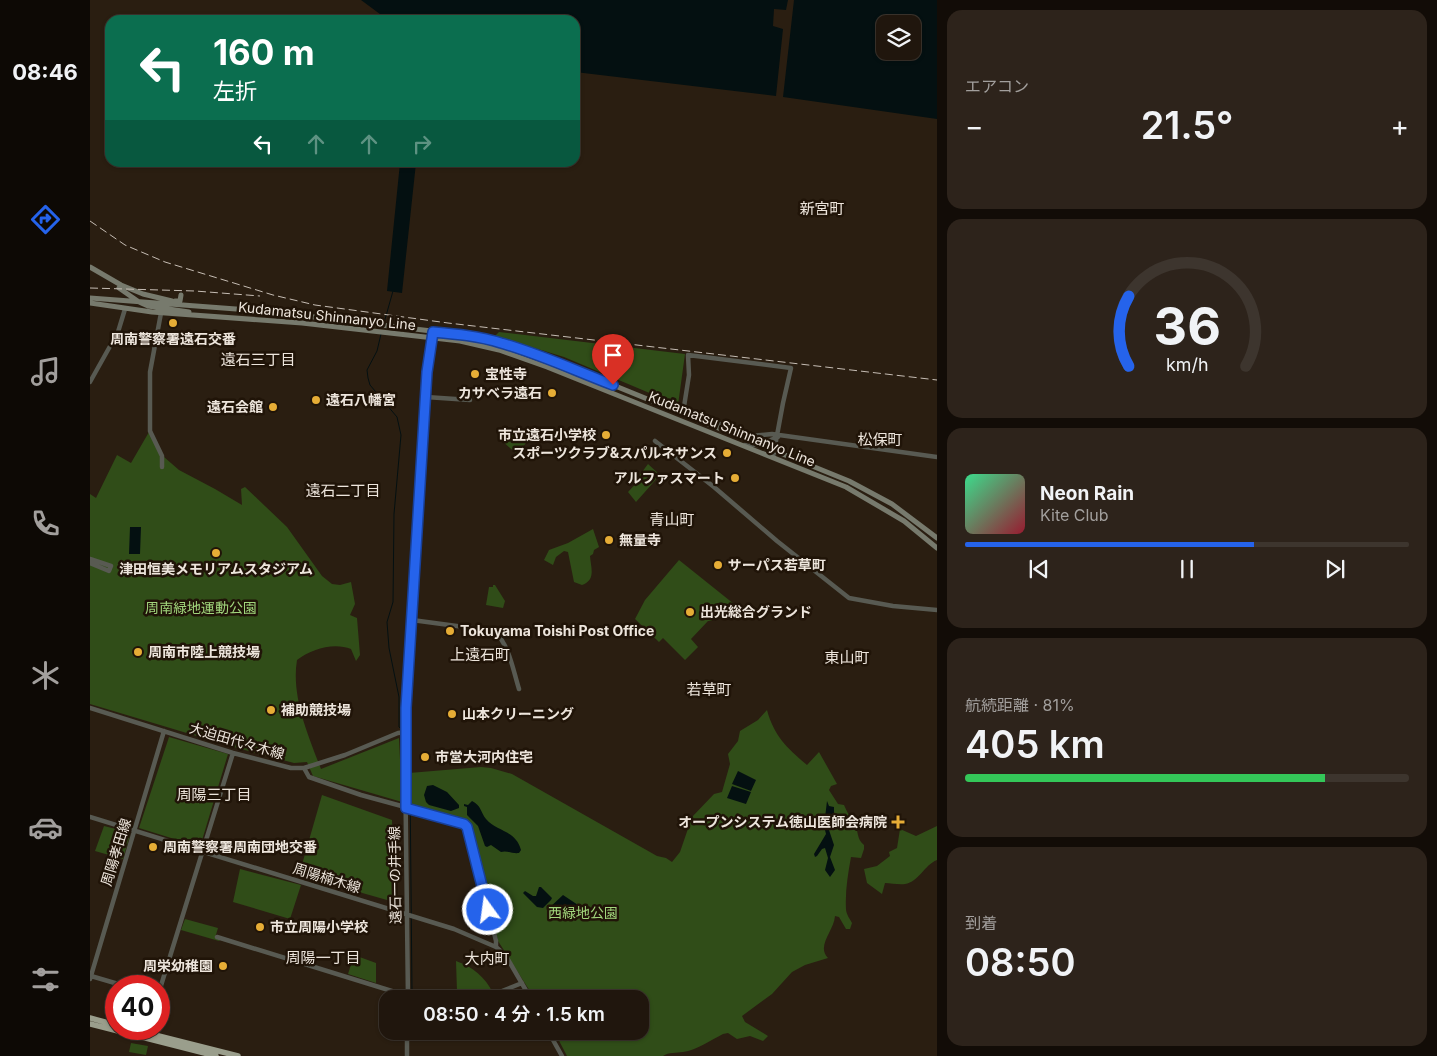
<!DOCTYPE html>
<html lang="ja">
<meta charset="utf-8">
<style>
body{margin:0;font-family:Inter,"Noto Sans JP",sans-serif;background:#2d231b;color:#f1f3f6;height:100vh;display:flex;flex-direction:column;font-size:19px;white-space:nowrap}
*{box-sizing:border-box;margin:0}
p{font-size:16px;color:#a29f9d}
.icon{flex:none;width:28px;height:28px;fill:none;stroke:currentColor;stroke-width:2;stroke-linecap:round;stroke-linejoin:round}
.map{position:relative;flex:1;overflow:hidden}
.details{display:flex;flex-direction:column;gap:10px;padding:10px;background:#120c07;width:500px}
.details>*{flex:none}
.hud{position:absolute;left:15px;top:15px;width:475px;height:152px;border-radius:15px;box-shadow:0 1px 4px #0004,0 0 0 1px #3d352e;background:#0b6e4f;color:#fff;overflow:hidden}
.tools{position:absolute;left:786px;top:15px;display:grid;gap:10px}
.tools a{display:grid;place-items:center;width:45px;height:45px;border-radius:10px;background:#20160d;box-shadow:0 1px 4px #0004,0 0 0 1px #3d352e;font-size:25px}
.speed{position:absolute;left:15px;top:975px;display:flex;gap:10px;font-size:25px;font-weight:700;text-align:center}
.speed>*{display:grid;place-content:center;width:65px;height:65px;border-radius:50%;background:#20160d;box-shadow:0 1px 4px #0004,0 0 0 1px #3d352e;line-height:1}
.speed .limit{border:8px solid #d22;background:#fff;color:#111}
.pin{position:absolute;display:grid;place-items:center;width:42px;height:42px;color:#fff;margin:-51px -21px;border-radius:50% 50% 50% 0;rotate:-45deg;box-shadow:0 0 5px #0007}
.pin .icon{rotate:45deg}
.me{position:absolute;width:55px;margin:-28px;rotate:346deg;stroke-linejoin:round;filter:drop-shadow(0 0 4px #0008)}
.turn{display:flex;align-items:center;gap:18px;height:105px;padding:0 25px;font-size:22px}
.turn .icon{width:65px;height:65px;stroke-width:2.5}
.turn b{display:block;font-size:35px;line-height:42px}
.lanes{display:flex;align-items:center;height:48px;padding:0 25px;background:#0003;justify-content:center;gap:25px;direction:ltr}
.lanes .off{opacity:.35}
.big{font-size:38px;font-weight:600;line-height:1.1}
.details .card{flex:1;display:flex;flex-direction:column;justify-content:center;gap:8px;min-width:0;padding:0 18px;border-radius:15px;background:#2d231b}
.details .dial{align-items:center;gap:0}
.dial svg{height:130px;overflow:visible;fill:none;stroke:#3d352e;stroke-width:7;stroke-linecap:round;text-anchor:middle}
.dial text{fill:#f1f3f6;stroke:none}
.song{display:flex;align-items:center;gap:15px}
.cover{width:60px;height:60px;border-radius:8px;background:linear-gradient(135deg,hsl(150 70% 55%),hsl(350 70% 35%))}
.played{height:5px;border-radius:2px;background:linear-gradient(90deg,#2563eb 65%,#3d352e 65%)}
.keys{display:flex;justify-content:space-around;direction:ltr}
.heat{display:flex;justify-content:space-between;align-items:center;font-size:28px;direction:ltr}
.charge{height:8px;border-radius:4px;background:linear-gradient(90deg,#34c759 81%,#3d352e 0)}
.trip{position:absolute;left:289px;top:990px;width:270px;height:50px;border-radius:15px;background:#20160d;box-shadow:0 1px 4px #0004,0 0 0 1px #3d352e;font-weight:600;line-height:50px;text-align:center}
main{display:flex;flex:1;min-height:0}
.menu{display:flex;flex-direction:column;width:90px;justify-content:space-around;align-items:center;background:#0d0905;color:#a29f9d}
.menu .icon{width:35px;height:35px}
.menu .on{color:#2563eb}
.menu b{font-size:22px;color:#f1f3f6}
.map>svg:first-child{display:block}
.green{fill:#304d18}
.water{fill:#041011;fill-rule:evenodd}
.lines{fill:none;stroke-linecap:round;stroke-linejoin:round}
.stream{stroke:#041011;stroke-width:1}
.tertiary{stroke:#585a52;stroke-width:4.5}
.secondary{stroke:#777a6d;stroke-width:5}
.trunk{stroke:#9a9e8c;stroke-width:5.5}
.rail{stroke:#c6bdb4;stroke-width:1;stroke-dasharray:8 4;stroke-linecap:butt}
.route-casing{stroke:#184099;stroke-width:12}
.route{stroke:#2563eb;stroke-width:9}
.poi-dot{fill:#e6ad36;stroke:#201408;stroke-width:2}
.labels{text-anchor:middle;stroke-width:5;stroke-linejoin:round;paint-order:stroke}
.street-label{font-size:14px;fill:#ede5dc;stroke:#201408}
.poi-label{font-size:14px;font-weight:bold;fill:#ede5dc;stroke:#201408;text-anchor:start}
.park-label{font-size:14px;fill:#a1d67c;stroke:#201408}
.neighbourhood-label{font-size:15px;fill:#ede5dc;stroke:#201408}
</style>
<main>
<nav class="menu">
<b>08:46</b>
<svg class="icon on" aria-label="directions" viewBox="0 0 24 24"><path d="M12 3l9 9-9 9-9-9zM9 14v-3h6M13 9l2 2-2 2"/></svg>
<svg class="icon" aria-label="music" viewBox="0 0 24 24"><path d="M9 18V5l10-2v13"/><circle cx="6" cy="18" r="3"/><circle cx="16" cy="16" r="3"/></svg>
<svg class="icon" aria-label="phone" viewBox="0 0 24 24"><path d="M5 4h4l2 5-3 2q2 4 5 5l2-3 5 2v4C11 20 4 13 5 4z"/></svg>
<svg class="icon" aria-label="climate" viewBox="0 0 24 24"><path d="M12 3v18M4 7l16 10M4 17L20 7"/></svg>
<svg class="icon" aria-label="car" viewBox="0 0 24 24"><path d="M5 17H2v-5l4-1 3-4h7l3 4 3 1v5h-3M9 17h6M6 11h13"/><circle cx="7" cy="17" r="2"/><circle cx="17" cy="17" r="2"/></svg>
<svg class="icon" aria-label="filters" viewBox="0 0 24 24"><path d="M4 7h16M4 17h16"/><circle cx="9" cy="7" r="2"/><circle cx="15" cy="17" r="2"/></svg>
</nav>
<div class="map">
<svg width="847" height="1056" viewBox="0 0 847 1056">
<rect width="100%" height="100%" fill="#2a1e11"/>
<path class="green" d="M409 332 595 354 588 405 474 357 405 336Z
M420 430 436 443 427 454 411 440Z
M59 432 74 457 89 470 125 489 152 505 151 489 155 487 197 527 232 576 242 584 250 585 261 582 265 604 260 615 267 618 270 655 266 661 261 649C244 642 221 649 207 660 201 696 218 735 231 769L309 738 312 802 223 776 217 762 204 763 140 746 0 704V494L6 498 27 455 41 463Z
M558 464 570 475 546 502 538 492 551 478 549 476Z
M503 529 509 547 504 550 503 554 500 556C501 568 506 580 492 585L484 582 478 552 474 551 466 557 463 565 454 560 459 550 478 543Z
M589 560 644 604 621 621H618L601 639 608 647 595 660 573 638 569 642 545 619 555 600Z
M403 585H405L415 601 413 608 396 605 399 587H403Z
M677 710C684 736 697 748 717 765L729 752 747 784 741 786 739 790 748 804 754 805C757 812 760 817 764 823 769 830 766 839 774 845V849L771 858 761 857C758 874 755 891 756 909 756 914 760 919 762 923L760 929H756L749 917 745 916C744 931 726 946 738 958L715 965 702 972 682 994 652 1016 655 1022 678 1036 673 1041 660 1036 647 1039 638 1033 633 1034C621 1040 607 1050 593 1052 586 1053 579 1052 573 1056H477L464 1031H550V999H445L408 941 394 878 383 837 378 825 369 819 318 806 319 773 391 767 401 768 422 774 567 856 576 858 582 862 590 852 602 817 624 794 632 792 640 764 638 754 648 741 650 731 668 720Z
M79 737 138 754 110 847 49 828Z
M232 795 302 820 304 902 209 875Z
M14 826 38 832 40 835 33 859 5 851Z
M847 826V860C834 865 829 882 815 884 809 885 801 883 795 883L792 894 777 883 774 869 787 866 800 856 799 852 807 848 810 829 826 836Z
M150 869 211 885 200 919 143 902Z
M95 919 128 928 125 938 130 940 129 941 91 930Z
M264 955 286 963V983L258 974Z
M366 961C383 967 395 977 403 993L367 992Z
M41 1043 58 1046 56 1055 39 1052Z"/>
<path class="water" d="M271 0H698L696 10 684 9 683 26 693 29 686 96 485 72V20H298Z
M704 0H847V119L693 97ZM795 24H822V51H795Z
M310 163H326L312 293 297 291Z
M40 527H51L50 554H39Z
M648 771 666 780 661 791 642 784Z
M343 785 357 792 369 805V808L361 811 339 805 336 802 334 795 337 786Z
M642 786 661 792 656 804 637 798Z
M382 801C391 805 391 813 396 819 407 832 426 830 431 850L429 853C422 854 417 850 411 852L401 845 397 847 395 846 388 826 377 815V807L374 806V804L378 805Z
M737 801 739 806 744 807V824L739 830 744 845 740 857 745 870 740 877 735 870 738 858 735 848 732 849 727 856 725 857 724 854 736 834 734 826Z
M449 887H451L462 898 461 900 453 908 447 907 433 893 435 891 443 896H446Z
M473 895 503 915 504 917 501 919 470 916 457 912 458 909Z"/>
<g class="lines">
<path class="stream" d="M294 323 303 291
M291 334 287 351 277 370 278 378 280 385 307 417 311 435 304 514 303 602 297 622 299 648 309 697V727L313 730
M318 735 320 780 322 993"/>
<path class="tertiary" d="M71 313 60 372V431L72 456V467
M0 382 28 332 35 309
M336 397 380 400
M593 413 599 375 598 355 701 368 693 403 683 457
M604 416 617 419 661 436 682 434 847 457
M565 441 624 487 687 541 759 598 803 606 847 610
M655 445H668L688 437
M0 559 21 566 19 571 0 563
M322 620 404 631C419 644 423 670 429 689
M0 708 143 753 201 768H214L255 755 308 733 316 732
M214 768 219 777 271 795 374 823 379 832 406 941V947
M0 817 364 929 406 947 416 956 441 999
M127 937 318 996 392 995 407 993 432 983
M1 976 35 986
M0 979 74 731
M69 992 143 753
M318 999 315 756 316 708 337 373 343 332
M458 1031 472 1056
M317 1056V1031"/>
<path class="secondary" d="M0 267 31 285 53 294 82 301
M29 288 49 302 58 306 99 312
M0 298 174 311 375 335 410 343 459 359 759 481 802 504 847 538
M85 301H90L91 295
M0 303 62 312 212 323 370 341 409 350 457 367 756 487 814 521 847 548"/>
<path class="trunk" d="M0 1018 26 1025
M0 1024 126 1056
M41 1029 148 1056"/>
<path class="rail" d="M0 221 35 245 75 262 183 295 225 305 358 323 847 380
M0 288 105 291 170 296"/>
</g>
<g class="lines">
<g class="route-casing">
<path id="route" d="M398 910 377 827 374 824 316 808V708L337 372 343 332C366 334 389 336 411 343 450 354 486 371 523 385"/>
</g>
<use href="#route" class="route"/>
</g>
<g class="poi-dot">
<circle cx="83" cy="323" r="5"/>
<circle cx="385" cy="374" r="5"/>
<circle cx="462" cy="393" r="5"/>
<circle cx="226" cy="400" r="5"/>
<circle cx="183" cy="407" r="5"/>
<circle cx="516" cy="435" r="5"/>
<circle cx="637" cy="453" r="5"/>
<circle cx="645" cy="478" r="5"/>
<circle cx="519" cy="540" r="5"/>
<circle cx="126" cy="553" r="5"/>
<circle cx="628" cy="565" r="5"/>
<circle cx="600" cy="612" r="5"/>
<circle cx="360" cy="631" r="5"/>
<circle cx="48" cy="652" r="5"/>
<circle cx="181" cy="710" r="5"/>
<circle cx="362" cy="714" r="5"/>
<circle cx="335" cy="757" r="5"/>
<path d="M805.5 814.5h5v5h5v5h-5v5h-5v-5h-5v-5h5z"/>
<circle cx="63" cy="847" r="5"/>
<circle cx="170" cy="927" r="5"/>
<circle cx="133" cy="966" r="5"/>
</g>
<g class="labels">
<g class="street-label">
<text transform="translate(237 316) rotate(6)" y="5">Kudamatsu Shinnanyo Line</text>
<text transform="translate(642 429) rotate(22)" y="5">Kudamatsu Shinnanyo Line</text>
<text transform="translate(147 741) rotate(16)" y="5">大迫田代々木線</text>
<text transform="translate(26 852) rotate(-73)" y="5">周陽孝田線</text>
<text transform="translate(305 875) rotate(-91)" y="5">遠石一の井手線</text>
<text transform="translate(237 878) rotate(17)" y="5">周陽楠木線</text>
</g>
<g class="poi-label">
<text x="83" y="344" text-anchor="middle">周南警察署遠石交番</text>
<text x="395" y="379">宝性寺</text>
<text x="452" y="398" text-anchor="end">カサベラ遠石</text>
<text x="236" y="405">遠石八幡宮</text>
<text x="173" y="412" text-anchor="end">遠石会館</text>
<text x="506" y="440" text-anchor="end">市立遠石小学校</text>
<text x="627" y="458" text-anchor="end">スポーツクラブ&amp;スパルネサンス</text>
<text x="635" y="483" text-anchor="end">アルファスマート</text>
<text x="529" y="545">無量寺</text>
<text x="638" y="570">サーパス若草町</text>
<text x="126" y="574" text-anchor="middle">津田恒美メモリアムスタジアム</text>
<text x="610" y="617">出光総合グランド</text>
<text x="370" y="636">Tokuyama Toishi Post Office</text>
<text x="58" y="657">周南市陸上競技場</text>
<text x="191" y="715">補助競技場</text>
<text x="372" y="719">山本クリーニング</text>
<text x="345" y="762">市営大河内住宅</text>
<text x="797" y="827" text-anchor="end">オープンシステム徳山医師会病院</text>
<text x="73" y="852">周南警察署周南団地交番</text>
<text x="180" y="932">市立周陽小学校</text>
<text x="123" y="971" text-anchor="end">周栄幼稚園</text>
</g>
<g class="park-label">
<text x="111" y="613">周南緑地運動公園</text>
<text x="493" y="918">西緑地公園</text>
</g>
<g class="neighbourhood-label">
<text x="732" y="214">新宮町</text>
<text x="168" y="365">遠石三丁目</text>
<text x="790" y="445">松保町</text>
<text x="253" y="496">遠石二丁目</text>
<text x="582" y="525">青山町</text>
<text x="390" y="660">上遠石町</text>
<text x="757" y="663">東山町</text>
<text x="619" y="695">若草町</text>
<text x="124" y="800">周陽三丁目</text>
<text x="233" y="963">周陽一丁目</text>
<text x="397" y="964">大内町</text>
</g>
</g>
</svg>
<div class="tools">
<a><svg class="icon" aria-label="layers" viewBox="0 0 24 24"><path d="M12 4l9 5-9 5-9-5zM3 14l9 5 9-5"/></svg></a>
</div>
<div class="speed"><div class="limit">40</div></div>
<div class="pin" style="left:523px;top:385px;background:#d93025"><svg class="icon" aria-label="arrive" viewBox="0 0 24 24"><path d="M6 21V4h12l-3 4 3 4H6"/></svg></div>
<svg class="me" style="left:398px;top:910px" viewBox="-20 -20 40 40"><circle r="17" fill="#2563eb" stroke="#fff" stroke-width="3"/><path d="M0-11L8 9 0 5-8 9z" fill="#fff"/></svg>
<div class="trip">08:50 · 4 分 · 1.5 km</div>
<div class="hud">
<div class="turn"><svg class="icon" aria-label="left" viewBox="0 0 24 24"><path d="M17 20v-9H6M10 6l-5 5 5 5"/></svg><div><b>160 m</b>左折</div></div>
<div class="lanes"><svg class="icon" aria-label="left" viewBox="0 0 24 24"><path d="M17 20v-9H6M10 6l-5 5 5 5"/></svg><svg class="icon off" aria-label="ahead" viewBox="0 0 24 24"><path d="M12 20V5M6 11l6-6 6 6"/></svg><svg class="icon off" aria-label="ahead" viewBox="0 0 24 24"><path d="M12 20V5M6 11l6-6 6 6"/></svg><svg class="icon off" aria-label="right" viewBox="0 0 24 24"><path d="M7 20v-9h11M14 6l5 5-5 5"/></svg></div>
</div>
</div>
<section class="details">
<div class="card"><p>エアコン</p>
<div class="heat"><a>−</a><b class="big">21.5°</b><a>+</a></div>
</div>
<div class="card dial"><svg viewBox="0 0 100 80">
<path d="M14 69A42 42 0 1 1 86 69"/>
<path d="M14 69A42 42 0 0 1 14 26" stroke="#2563eb"/>
<text x="50" y="56" font-size="32" font-weight="700">36</text>
<text x="50" y="72" font-size="11">km/h</text>
</svg></div>
<div class="card">
<div class="song"><i class="cover"></i><div><b>Neon Rain</b><p>Kite Club</p></div></div>
<div class="played"></div>
<div class="keys"><svg class="icon" aria-label="previous" viewBox="0 0 24 24"><path d="M18 5L8 12l10 7zM5 5v14"/></svg><svg class="icon" aria-label="pause" viewBox="0 0 24 24"><path d="M8 5v14M16 5v14"/></svg><svg class="icon" aria-label="next" viewBox="0 0 24 24"><path d="M6 5l10 7-10 7zM19 5v14"/></svg></div>
</div>
<div class="card"><p>航続距離 · 81%</p><b class="big">405 km</b><div class="charge"></div></div>
<div class="card"><p>到着</p><b class="big">08:50</b></div>
</section>
</main>
